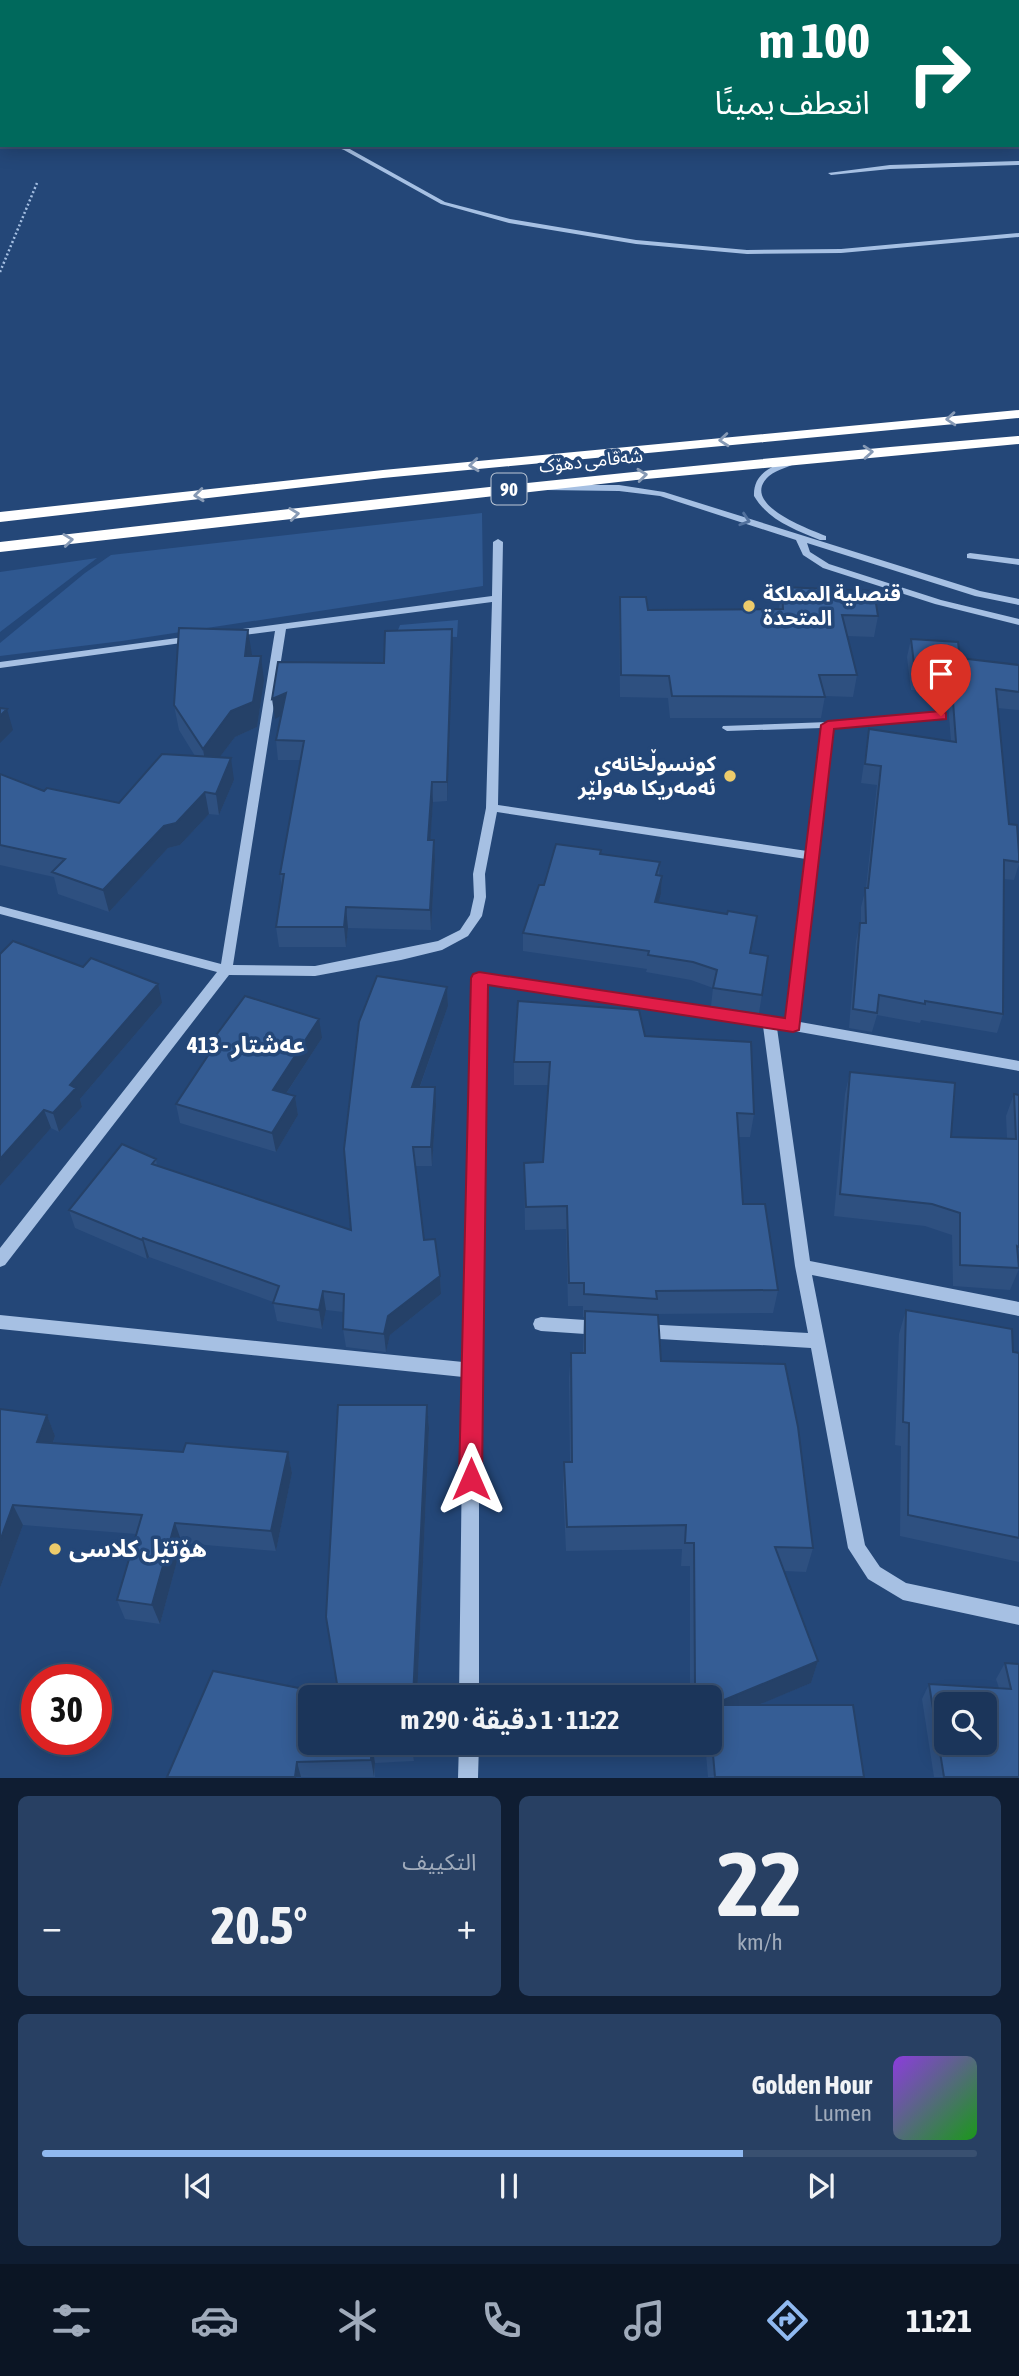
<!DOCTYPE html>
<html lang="ar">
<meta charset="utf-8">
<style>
body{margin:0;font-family:"Asap Condensed","Noto Sans Arabic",sans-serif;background:#284063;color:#f1f3f6;direction:rtl;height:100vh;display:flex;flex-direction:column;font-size:26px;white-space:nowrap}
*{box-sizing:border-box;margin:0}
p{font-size:23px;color:#a0abbb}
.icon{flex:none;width:38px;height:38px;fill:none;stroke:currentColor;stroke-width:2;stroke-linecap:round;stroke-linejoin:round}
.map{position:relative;height:1778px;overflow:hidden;direction:ltr}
.drawer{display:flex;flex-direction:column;gap:18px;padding:18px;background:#0f1d32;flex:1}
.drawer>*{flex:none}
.banner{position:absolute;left:0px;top:0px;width:1020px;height:147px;box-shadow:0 4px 18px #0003,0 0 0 2px #395070;direction:rtl;background:#00695c;color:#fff;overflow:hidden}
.tools{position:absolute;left:934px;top:1692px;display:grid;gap:14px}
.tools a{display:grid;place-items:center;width:63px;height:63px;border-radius:10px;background:#1b355a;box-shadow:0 4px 18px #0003,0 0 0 2px #395070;font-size:35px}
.speed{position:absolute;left:21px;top:1664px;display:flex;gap:14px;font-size:35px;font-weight:700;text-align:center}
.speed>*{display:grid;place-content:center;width:91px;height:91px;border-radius:50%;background:#1b355a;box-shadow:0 4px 18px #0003,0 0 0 2px #395070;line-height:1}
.speed .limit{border:10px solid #d22;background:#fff;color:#111}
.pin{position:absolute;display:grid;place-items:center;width:60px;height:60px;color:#fff;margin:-72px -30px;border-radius:50% 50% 50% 0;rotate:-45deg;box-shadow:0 0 7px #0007}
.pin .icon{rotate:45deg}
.me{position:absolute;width:77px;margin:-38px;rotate:0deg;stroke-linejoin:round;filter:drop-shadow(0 0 5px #0008)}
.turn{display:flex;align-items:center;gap:24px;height:147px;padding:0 35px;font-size:32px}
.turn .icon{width:91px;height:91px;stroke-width:2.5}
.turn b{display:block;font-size:49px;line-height:60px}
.big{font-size:52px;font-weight:700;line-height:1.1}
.drawer .widget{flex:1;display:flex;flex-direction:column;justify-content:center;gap:10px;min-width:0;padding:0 24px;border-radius:10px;background:#284063}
.drawer .dial{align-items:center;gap:0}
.dial b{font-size:91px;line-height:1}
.song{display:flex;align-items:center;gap:21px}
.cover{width:84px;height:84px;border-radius:10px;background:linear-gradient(135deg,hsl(270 70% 55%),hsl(120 70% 35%))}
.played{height:7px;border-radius:4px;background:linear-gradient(90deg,#90b9f0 75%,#395070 75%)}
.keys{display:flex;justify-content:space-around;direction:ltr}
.heat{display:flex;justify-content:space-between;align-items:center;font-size:38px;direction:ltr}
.drawer .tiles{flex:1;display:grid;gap:18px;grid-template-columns:1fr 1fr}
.widget:last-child{grid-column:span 2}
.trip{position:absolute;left:298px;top:1685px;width:424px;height:70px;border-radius:10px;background:#1b355a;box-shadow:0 4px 18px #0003,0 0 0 2px #395070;font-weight:700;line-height:70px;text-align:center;direction:rtl}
.dock{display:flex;height:112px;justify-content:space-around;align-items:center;background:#0b1524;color:#a0abbb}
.dock .icon{width:49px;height:49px}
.dock .active{color:#90b9f0}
.dock b{font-size:32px;color:#f1f3f6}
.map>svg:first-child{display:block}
.green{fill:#2f5890}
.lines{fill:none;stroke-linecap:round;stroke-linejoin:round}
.path{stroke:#a6c0e3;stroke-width:2.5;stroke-dasharray:2 2.5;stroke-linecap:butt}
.minor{fill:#a6c0e3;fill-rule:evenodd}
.highway{fill:#fff;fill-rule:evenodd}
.wall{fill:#2e5080}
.shaded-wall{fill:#254168}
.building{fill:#355d95;stroke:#254168;stroke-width:2;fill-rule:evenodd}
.oneway{stroke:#879ab5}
.oneway2{stroke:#52719d}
.route{fill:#e11d48;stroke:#92132f;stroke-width:2}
.poi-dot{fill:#edcb6b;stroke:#244778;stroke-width:2.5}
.labels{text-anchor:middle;stroke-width:7;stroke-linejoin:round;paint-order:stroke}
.far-street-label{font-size:18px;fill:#fff;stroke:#244778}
.shield{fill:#244778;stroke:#bdc8d6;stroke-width:2}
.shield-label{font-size:19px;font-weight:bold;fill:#fff}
.poi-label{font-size:21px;font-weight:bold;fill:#fff;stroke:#244778;text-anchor:start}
.neighbourhood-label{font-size:23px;font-weight:bold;fill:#fff;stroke:#244778}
.near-poi-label{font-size:24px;font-weight:bold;fill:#fff;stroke:#244778;text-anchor:start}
</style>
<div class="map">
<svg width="1019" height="1778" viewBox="0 0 1019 1778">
<rect width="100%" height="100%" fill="#244778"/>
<path class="green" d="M482 513 483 586 122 641 0 656V643L85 573 111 555Z
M97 558 0 632V572Z
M458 620 457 637 396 635 400 625Z"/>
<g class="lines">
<path class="path" d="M0 272 37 183"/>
<path class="minor" d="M1018 34H1019V36H1018Z
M0 44H2V48H0Z
M1018 85H1019V89H1018Z
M331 145 348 148 445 202 510 219 636 240 747 250 841 249 1019 233V237L841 253 747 254 636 244 509 223 441 204 344 150Z
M1019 161V165L890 169 831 175 828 173 890 165Z
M791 460 798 462C790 467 778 469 769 476 738 504 809 529 826 536V540H820C794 529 769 521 754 496 753 473 772 466 791 460Z
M549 485H619L664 492 980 591 1019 599V605L975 596 807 543 810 552 829 564 941 600 1019 619V625L935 604 823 568 803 555 796 540 660 496 619 491 546 490 545 488Z
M498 539 503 542 498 805 807 851 822 728 727 731 722 728 723 726 828 722 941 713 946 716 941 719 833 728 800 1022 1019 1061V1071L777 1028 810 1261 1019 1302V1316L812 1275 865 1545 880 1567 906 1583 1019 1607V1625L903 1600 868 1579 848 1548 811 1348 643 1338 637 1336 635 1331 637 1326 643 1324 808 1333 795 1266 763 1026 485 984 479 1370V1698H459L463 1377 0 1329V1315L463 1362 472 978 474 975 479 973 787 1020 806 859 497 812 485 874 486 897 482 916 468 936 442 950 401 960 315 976 229 975 5 1265 0 1267V1248L217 972 0 914V906L221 964 275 631 235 636 230 633 235 630 492 596 493 542ZM492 602 486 808 473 874 474 897 470 915 460 930 438 941 315 966 233 965 286 629Z
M970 553 1019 559V565L967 558V554Z
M192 636 196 637V641L0 668V662Z
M541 1317 600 1321 606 1323 608 1328 606 1333 600 1335 541 1331 535 1329 533 1324 535 1319Z
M459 1743H479L478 1778H458Z"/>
<path class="highway" d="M1019 410V418L383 478 0 522V512L383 470Z
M1019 436V444L636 480 0 552V542C339 503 679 464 1019 436Z"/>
</g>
<path class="wall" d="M782 587 878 616 874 637 847 636 857 675 853 697 825 696 821 718H670L668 698 620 697 619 618 620 597 648 610 779 609Z
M911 639 960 658 1019 665V710L998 708 1009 824 1019 854V864L1014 880 1004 879 1003 1014 997 1033 921 1020 920 1023 877 1015 872 1032 849 1028 856 941 860 923H861V907L866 888 877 785 861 783 869 729 951 741 947 692 911 690 907 657Z
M453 649 447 801 433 802 430 840H434L435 860 431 930 348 928 346 947H279L276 927 282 891 280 874 301 760H278L276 740 281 716 275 719 384 663Z
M252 655 264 681 257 727 235 737 219 758 234 780 219 815 209 814 180 845 168 848 109 912 58 894 54 877 0 865V774L44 791 119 803 195 756 179 730 174 705Z
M601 854 660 862 659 876H662L661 894 658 902 750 953 768 956 759 1013 711 1006 713 988 691 980 646 972 647 969 523 951V933L544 885Z
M0 954 162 1003 80 1099 82 1107 59 1132 51 1128 0 1186Z
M447 987 448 1006 420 1087 436 1106 432 1166H415L424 1240 440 1276 441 1294 390 1335 386 1352 346 1347 343 1329V1312L326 1310 322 1329 277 1321 273 1302 149 1257 147 1259 75 1228 69 1210 156 1159 157 1166 351 1230Z
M645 1036 754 1114 750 1137H738L743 1204 778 1290 773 1313 655 1314 661 1361 813 1548 806 1572 784 1571 818 1661 811 1683 758 1705 864 1777H708L705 1743H709V1698H690V1566H681L682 1549 566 1551 563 1487 564 1462H570L569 1378 571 1353H583L584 1317H583V1306H568L566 1229 525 1230 524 1163 543 1162 549 1085H514V1062Z
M322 1038 286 1094 295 1096 298 1115 276 1152 180 1123 176 1104 208 1056 206 1049Z
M850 1072 951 1137 1007 1138 1006 1116 1014 1094 1019 1095V1269L1010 1290 953 1286 952 1235 925 1226 834 1216 845 1094Z
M906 1310 1013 1352 1019 1353V1562L900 1536 901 1446 895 1445 899 1334Z
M338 1405H427L429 1428 417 1698H310V1743H415L414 1761 375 1763V1777H167L213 1671 339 1696 326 1617Z
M0 1409 47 1415 55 1436 53 1443 183 1452H288L292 1473 276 1551 182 1543 160 1624 125 1619 117 1600 136 1534 23 1525 0 1588Z
M1005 1663 1019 1664V1777H934L922 1699 929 1684 999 1688 996 1679Z"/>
<path class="shaded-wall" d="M452 629 453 649 447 801V782Z
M248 630 252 655 248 681 245 656Z
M261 656 264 681 257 727 235 737 207 774 203 749Z
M286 693 288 712 275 719 272 699Z
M7 709 13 730 0 743V716Z
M231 758 234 780 219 815 216 794Z
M432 782 433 802 429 860 428 840Z
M205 792 209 814 180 845 168 848 109 912 103 890 164 826Z
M434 840 435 860 431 930 430 910Z
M662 876 661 894 653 919 655 902Z
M346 907 348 928 346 947 344 927Z
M158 984 162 1003 80 1099 82 1107 59 1132 53 1113 70 1085Z
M447 987 448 1006 413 1106 412 1087Z
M319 1019 322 1038 276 1109 273 1090Z
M435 1087 436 1106 432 1166 431 1147Z
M295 1096 298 1115 276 1152 272 1133Z
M44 1110 51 1128 0 1186V1159Z
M143 1238 149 1257 147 1259 142 1240Z
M440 1276 441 1294 390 1335 386 1352 384 1334 388 1316Z
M323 1291 326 1310 322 1329 319 1310Z
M427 1405 429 1428 417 1698H413Z
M47 1415 55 1436 46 1463 37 1442Z
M288 1452 292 1473 276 1551 271 1531Z
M13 1505 23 1525 0 1588V1541Z
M175 1523 182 1543 160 1624 152 1605Z
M818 1661 811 1683 710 1725 712 1705Z
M412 1743H415L414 1761Z
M372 1744 375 1763 374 1777 371 1760Z
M297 1762 301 1777H295Z"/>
<path class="building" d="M782 587 874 591 878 616 842 615 857 675H819L825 697 672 696 669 676 621 675 620 597H646L648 610 783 609Z
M179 628 248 630 245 656H261L253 702 231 711 203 749 174 705Z
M452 629 447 782H432L428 840H434L430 910 346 907 344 927H276L284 874H280L304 741 276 740 286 693 272 699 278 662 384 663 385 631Z
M911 639 958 642 960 658 1019 665V692L996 689 1009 824 1017 825 1019 854V862L1004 860 1003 1014 925 1001V1004L879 995 877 1013 853 1009 860 923H866L865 888H868L881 766 865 764 869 729 956 742 951 674 915 672Z
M0 708 7 709 0 716Z
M162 754 231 758 216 794 205 792 176 823 164 826 103 890 52 872 65 859 0 845V774L44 791 47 788 119 803Z
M556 844 601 850 600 854 660 862 656 875 662 876 655 902 727 914 728 911 757 916 750 953 768 956 762 995 713 988 717 970 693 962 648 955 649 951 523 933 539 885H544Z
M13 941 83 967 91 958 158 984 70 1085 76 1088 53 1113 44 1110 0 1159V954Z
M377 976 447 987 412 1087H435L431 1147H413L424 1240 435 1239 440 1276 388 1316 384 1334 343 1329 344 1294 323 1291 319 1310 273 1303 279 1286 143 1238 142 1240 69 1210 122 1144 156 1159 152 1164 351 1230 344 1149 359 1022Z
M245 996 319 1019 273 1090 295 1096 272 1133 176 1104 211 1051 206 1049Z
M518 1001 639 1010 645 1036 751 1042 754 1114 737 1113 743 1204H765L778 1290 656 1291 657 1299 584 1294V1283H569L567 1206 526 1207 524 1163 543 1162 550 1062H514Z
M850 1072 955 1083 951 1137 1016 1139 1014 1094 1019 1095V1247L1017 1246 1019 1268 960 1265V1213L932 1204 840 1194Z
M906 1310 1012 1329 1013 1352 1019 1353V1538L908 1515 909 1423 903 1422Z
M585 1311 658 1315 661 1361 785 1364 798 1427 813 1548 775 1547 818 1661 712 1705H853L864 1777H715L707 1687 695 1686 694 1543H685L686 1525 567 1527 564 1462H572L571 1353H585Z
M338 1405H427L413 1698H310V1743H385L372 1744 371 1760 297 1762 295 1777H167L213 1671 339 1696 326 1617Z
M0 1409 47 1415 37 1442 183 1452 186 1443 288 1452 271 1531 175 1523 152 1605 117 1600 142 1515 13 1505 0 1541Z
M1005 1663 1019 1664V1777H944L929 1684 1011 1689ZM947 1704H985V1743H947Z"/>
<defs><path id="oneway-chevron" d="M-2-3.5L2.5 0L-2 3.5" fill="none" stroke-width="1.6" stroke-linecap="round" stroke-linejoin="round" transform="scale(1.75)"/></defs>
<g class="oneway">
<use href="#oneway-chevron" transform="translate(951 419) rotate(176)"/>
<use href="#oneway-chevron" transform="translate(724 440) rotate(175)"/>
<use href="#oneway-chevron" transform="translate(868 452) rotate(-4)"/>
<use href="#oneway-chevron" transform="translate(474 465) rotate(174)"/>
<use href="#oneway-chevron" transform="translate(642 475) rotate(-6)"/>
<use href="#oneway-chevron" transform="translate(199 495) rotate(174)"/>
<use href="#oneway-chevron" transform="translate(294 514) rotate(-7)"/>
<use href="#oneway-chevron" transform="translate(68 540) rotate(-7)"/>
</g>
<use class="oneway2" href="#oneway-chevron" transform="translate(745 520) rotate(18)"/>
<path class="route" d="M941 711 946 713V719L834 729 799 1030 793 1032 488 985 482 1479 479 1487 471 1490 463 1487 459 1479 471 978 473 974 479 972 785 1018 821 725 828 721Z"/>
<g class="poi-dot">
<circle cx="749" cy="606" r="7"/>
<circle cx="730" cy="776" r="7"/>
<circle cx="55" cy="1549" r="7"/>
</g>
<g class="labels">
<g class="far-street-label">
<text transform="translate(591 461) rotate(-6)" y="6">شەقامی دهۆک</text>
</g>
<rect class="shield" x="491.5" y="473.5" width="35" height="31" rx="5"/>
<g class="shield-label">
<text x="509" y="496">90</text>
</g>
<g class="poi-label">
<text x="763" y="601">قنصلية المملكة<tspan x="763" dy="24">المتحدة</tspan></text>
<text x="716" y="771" text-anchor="end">کونسوڵخانەی<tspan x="716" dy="24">ئەمەریکا هەولێر</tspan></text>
</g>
<g class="neighbourhood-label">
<text x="246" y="1053">عه‌شتار - 413</text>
</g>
<g class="near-poi-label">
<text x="69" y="1557">هۆتێل کلاسی</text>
</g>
</g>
</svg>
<div class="tools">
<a><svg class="icon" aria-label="search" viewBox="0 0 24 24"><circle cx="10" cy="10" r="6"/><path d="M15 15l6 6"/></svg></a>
</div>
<div class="speed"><div class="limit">30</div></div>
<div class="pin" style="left:941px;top:716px;background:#d93025"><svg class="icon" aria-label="arrive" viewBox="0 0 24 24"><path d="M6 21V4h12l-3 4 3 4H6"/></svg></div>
<svg class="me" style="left:471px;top:1479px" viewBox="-20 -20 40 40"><path d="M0-17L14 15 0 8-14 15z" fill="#e11d48" stroke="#fff" stroke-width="4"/></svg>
<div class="trip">11:22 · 1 دقيقة · 290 m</div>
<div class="banner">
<div class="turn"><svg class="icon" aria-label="right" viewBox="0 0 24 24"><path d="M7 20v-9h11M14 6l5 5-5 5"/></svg><div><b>100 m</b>انعطف يمينًا</div></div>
</div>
</div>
<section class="drawer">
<div class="tiles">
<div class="widget dial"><b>22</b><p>km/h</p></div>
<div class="widget"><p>التكييف</p>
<div class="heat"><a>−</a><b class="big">20.5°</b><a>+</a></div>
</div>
<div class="widget">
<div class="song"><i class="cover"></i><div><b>Golden Hour</b><p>Lumen</p></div></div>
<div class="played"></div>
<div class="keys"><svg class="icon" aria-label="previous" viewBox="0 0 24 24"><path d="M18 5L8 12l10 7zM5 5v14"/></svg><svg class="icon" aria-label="pause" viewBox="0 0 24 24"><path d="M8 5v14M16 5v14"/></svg><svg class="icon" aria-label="next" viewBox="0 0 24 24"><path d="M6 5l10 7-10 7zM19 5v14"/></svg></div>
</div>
</div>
</section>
<nav class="dock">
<b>11:21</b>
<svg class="icon active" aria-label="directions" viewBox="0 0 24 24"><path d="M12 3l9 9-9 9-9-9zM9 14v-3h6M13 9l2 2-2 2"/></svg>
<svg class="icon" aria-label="music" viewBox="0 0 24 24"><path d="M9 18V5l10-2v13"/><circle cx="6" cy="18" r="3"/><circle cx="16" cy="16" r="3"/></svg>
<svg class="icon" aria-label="phone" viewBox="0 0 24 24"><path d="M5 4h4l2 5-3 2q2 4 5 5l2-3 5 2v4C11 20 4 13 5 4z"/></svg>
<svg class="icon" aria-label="climate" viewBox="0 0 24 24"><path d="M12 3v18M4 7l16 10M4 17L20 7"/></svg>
<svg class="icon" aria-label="car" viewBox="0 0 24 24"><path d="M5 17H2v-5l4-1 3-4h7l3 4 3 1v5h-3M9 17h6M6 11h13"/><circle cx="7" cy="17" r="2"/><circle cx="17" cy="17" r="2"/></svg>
<svg class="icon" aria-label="filters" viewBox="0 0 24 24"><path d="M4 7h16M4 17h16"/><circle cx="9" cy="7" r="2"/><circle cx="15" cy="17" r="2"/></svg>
</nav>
